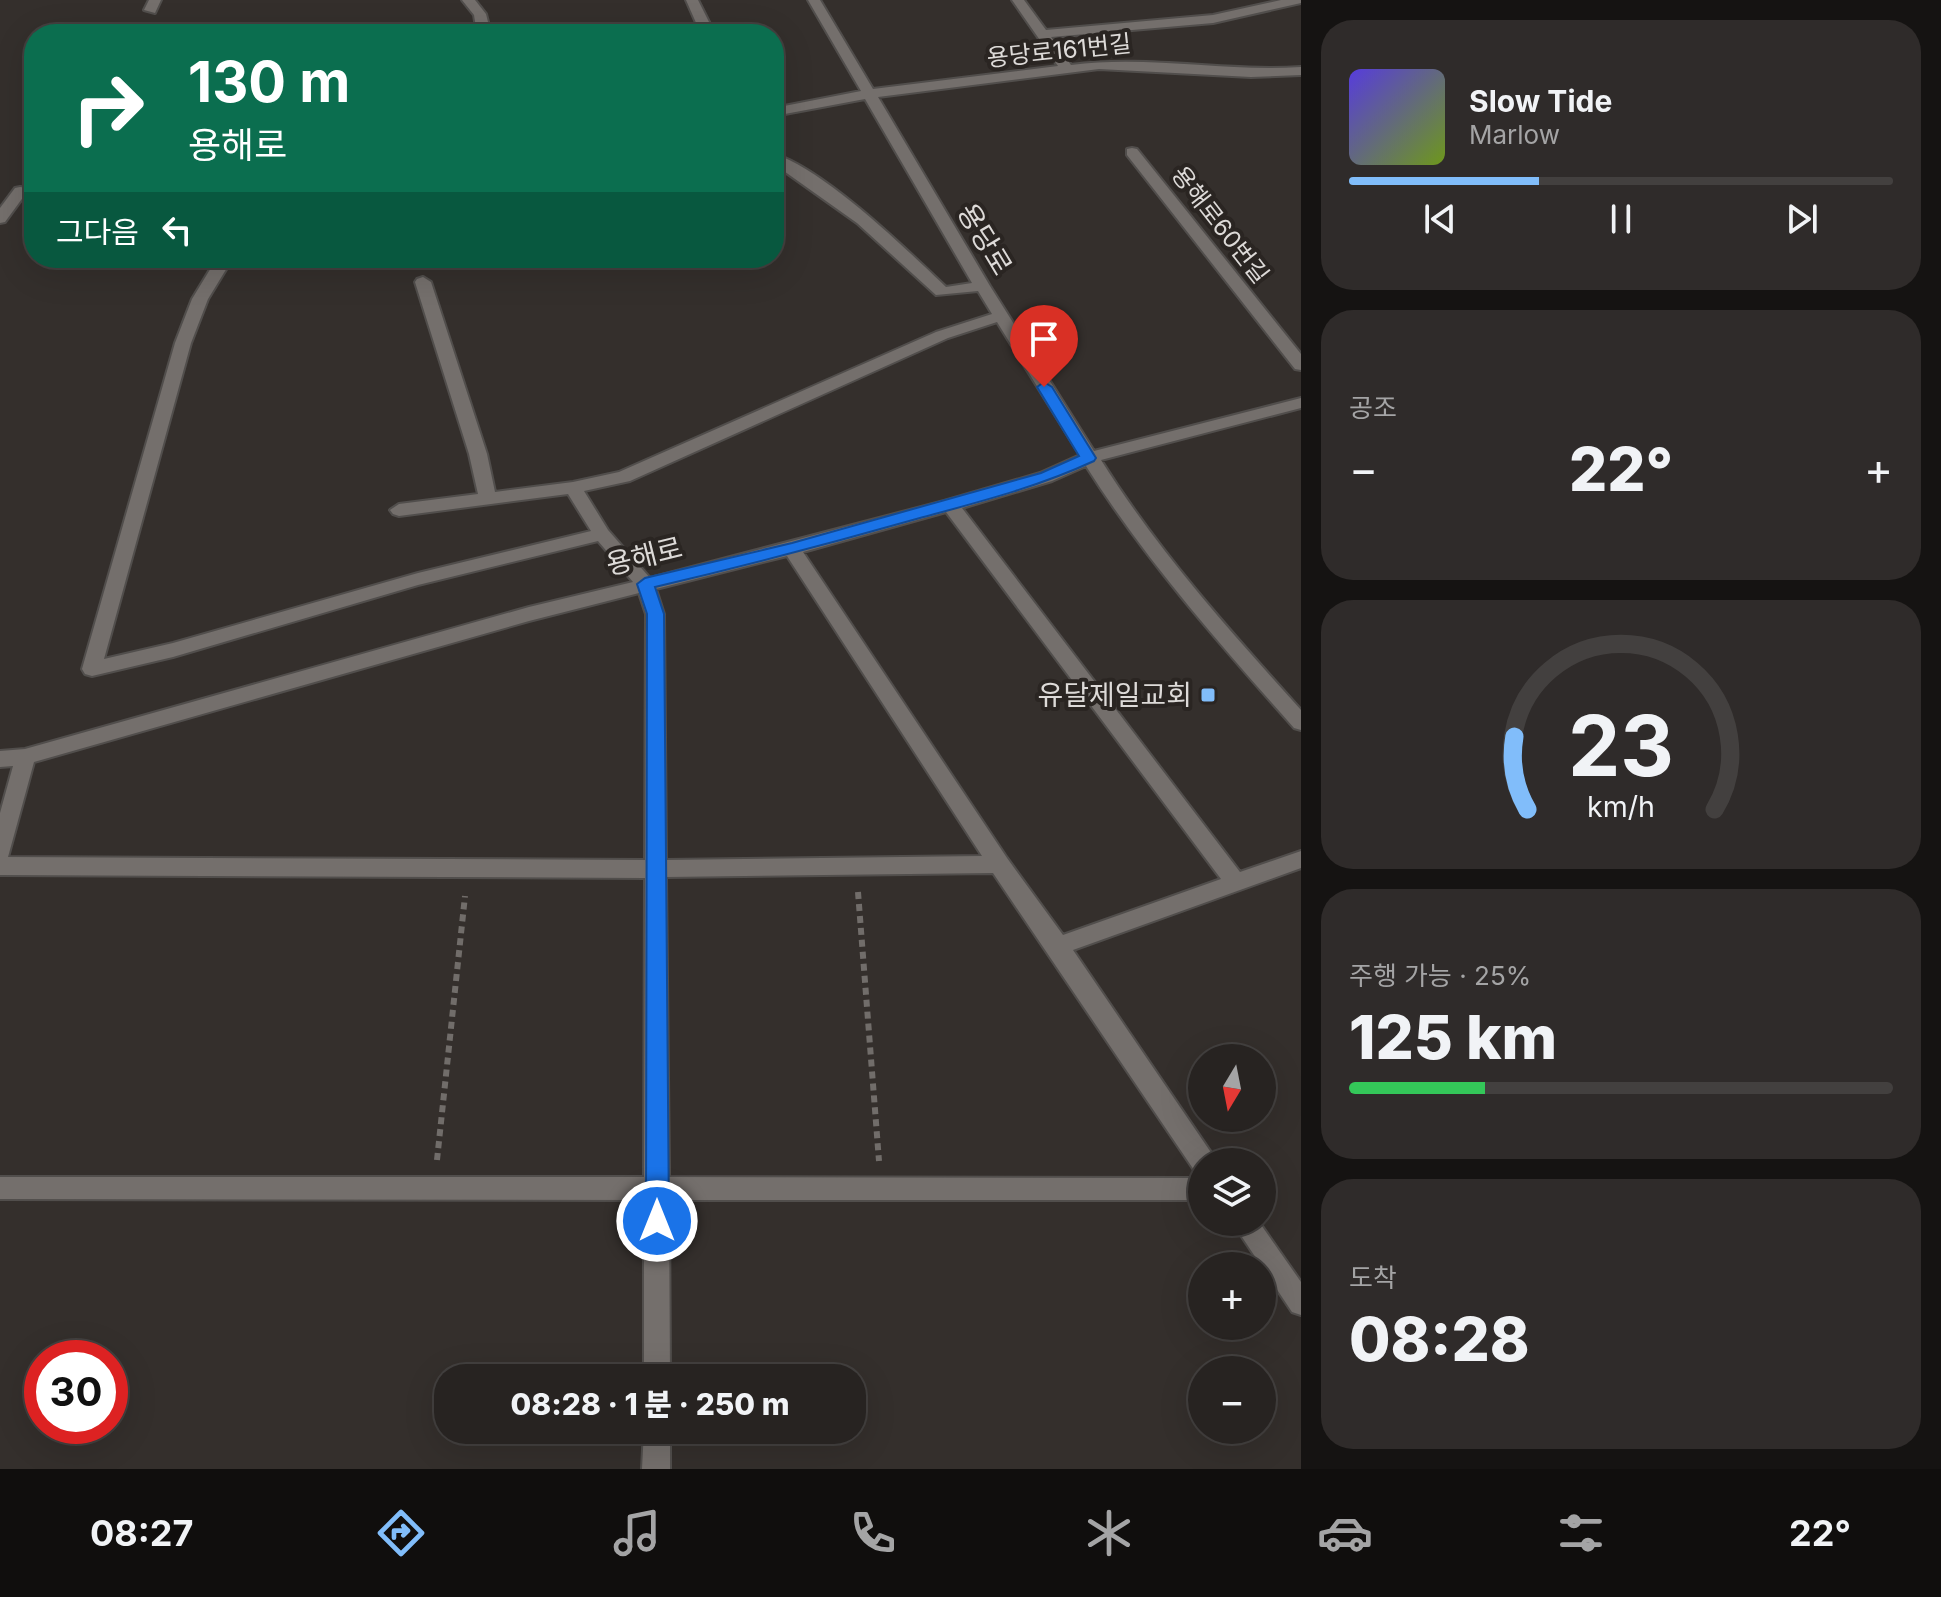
<!DOCTYPE html>
<html lang="ko">
<meta charset="utf-8">
<style>
body{margin:0;font-family:Inter,"Noto Sans KR",sans-serif;background:#2f2b2a;color:#f1f3f6;height:100vh;display:flex;flex-direction:column;font-size:30px;white-space:nowrap}
*{box-sizing:border-box;margin:0}
p{font-size:26px;color:#a4a4a5}
.icon{flex:none;width:44px;height:44px;fill:none;stroke:currentColor;stroke-width:2;stroke-linecap:round;stroke-linejoin:round}
.map{position:relative;flex:1;overflow:hidden}
.details{display:flex;flex-direction:column;gap:20px;padding:20px;background:#151312;width:640px}
.details>*{flex:none}
.top-card{position:absolute;left:24px;top:24px;width:760px;height:244px;border-radius:32px;box-shadow:0 8px 32px #0002,0 0 0 2px #43403f;background:#0b6e4f;color:#fff;overflow:hidden}
.needle{width:52px;rotate:190deg}
.fabs{position:absolute;left:1188px;top:1044px;display:grid;gap:16px}
.fabs a{display:grid;place-items:center;width:88px;height:88px;border-radius:50%;background:#272321;box-shadow:0 8px 32px #0002,0 0 0 2px #43403f;font-size:40px}
.speed{position:absolute;left:24px;top:1340px;display:flex;gap:16px;font-size:40px;font-weight:700;text-align:center}
.speed>*{display:grid;place-content:center;width:104px;height:104px;border-radius:50%;background:#272321;box-shadow:0 8px 32px #0002,0 0 0 2px #43403f;line-height:1}
.speed .limit{border:12px solid #d22;background:#fff;color:#111}
.pin{position:absolute;display:grid;place-items:center;width:68px;height:68px;color:#fff;margin:-82px -34px;border-radius:50% 50% 50% 0;rotate:-45deg;box-shadow:0 0 8px #0007}
.pin .icon{rotate:45deg}
.me{position:absolute;width:88px;margin:-44px;rotate:0deg;stroke-linejoin:round;filter:drop-shadow(0 0 6px #0008)}
.turn{display:flex;align-items:center;gap:28px;height:168px;padding:0 32px;font-size:36px}
.turn .icon{width:104px;height:104px;stroke-width:2.5}
.turn b{display:block;font-size:56px;line-height:68px}
.then{display:flex;align-items:center;height:76px;padding:0 32px;background:#0003;gap:16px;font-size:30px}
.big{font-size:60px;font-weight:800;line-height:1.1}
.details .tile{flex:1;display:flex;flex-direction:column;justify-content:center;gap:12px;min-width:0;padding:0 28px;border-radius:32px;background:#2f2b2a}
.details .dial{align-items:center;gap:0}
.dial svg{height:208px;overflow:visible;fill:none;stroke:#43403f;stroke-width:7;stroke-linecap:round;text-anchor:middle}
.dial text{fill:#f1f3f6;stroke:none}
.song{display:flex;align-items:center;gap:24px}
.cover{width:96px;height:96px;border-radius:12px;background:linear-gradient(135deg,hsl(250 70% 55%),hsl(80 70% 35%))}
.played{height:8px;border-radius:4px;background:linear-gradient(90deg,#81bdfa 35%,#43403f 35%)}
.keys{display:flex;justify-content:space-around;direction:ltr}
.heat{display:flex;justify-content:space-between;align-items:center;font-size:44px;direction:ltr}
.charge{height:12px;border-radius:6px;background:linear-gradient(90deg,#34c759 25%,#43403f 0)}
.trip{position:absolute;left:434px;top:1364px;width:432px;height:80px;border-radius:32px;background:#272321;box-shadow:0 8px 32px #0002,0 0 0 2px #43403f;font-weight:800;line-height:80px;text-align:center}
.tab-bar{display:flex;height:128px;justify-content:space-around;align-items:center;background:#100e0d;color:#a4a4a5}
.tab-bar .icon{width:56px;height:56px}
.tab-bar .on{color:#81bdfa}
.tab-bar b{font-size:36px;color:#f1f3f6}
main{display:flex;flex:1;min-height:0}
.map>svg:first-child{display:block}
.lines{fill:none;stroke-linecap:round;stroke-linejoin:round}
.minor-casing{stroke:#514e4c;stroke-width:4}
.path{stroke:#716d6a;stroke-width:6;stroke-dasharray:7 5;stroke-linecap:butt}
.minor{fill:#746f6c;fill-rule:evenodd}
.route{fill:#1a73e8;stroke:#114b97;stroke-width:2}
.poi-dot{fill:#81bdfa;stroke:#2a2522;stroke-width:3}
.labels{text-anchor:middle;stroke-width:8;stroke-linejoin:round;paint-order:stroke}
.far-street-label{font-size:24px;fill:#dddad8;stroke:#2a2522}
.street-label{font-size:28px;fill:#dddad8;stroke:#2a2522}
.poi-label{font-size:28px;fill:#dddad8;stroke:#2a2522;text-anchor:end}
</style>
<main>
<div class="map">
<svg width="1301" height="1469" viewBox="0 0 1301 1469">
<rect width="100%" height="100%" fill="#342f2c"/>
<g class="lines">
<g class="minor-casing">
<path id="minor" d="M149 0H161L155 13 144 10Z
M462 0H475L486 14 491 34H477L474 15Z
M686 0H698L715 34H701Z
M808 0H820L873 89 1058 66 1012 0H1024L1046 30 1213 15 1281 0H1301V3L1213 23 1051 37 1071 65C1148 55 1224 72 1301 67V75L1251 77 1099 69 878 97 990 286 1094 451 1301 398V408L1101 460C1158 551 1229 630 1301 710V730L1294 728C1220 644 1146 561 1086 466L1052 481 962 508 1240 872 1301 851V868L1073 950 1212 1154 1215 1162H1202V1173L1194 1170 993 873 666 877 669 1177 1202 1178V1200H669L670 1378H644V1200L0 1199V1177H644L645 878 0 875V813L13 766 0 767V751L25 749 529 607 633 582 598 541 418 585 173 657 92 676 85 674 82 669 175 343 192 299 217 258H233L208 299 191 343 104 659 173 643 418 573 591 531 568 494 399 516 393 514 390 510 399 504 478 494 469 454 415 282 417 279 423 277 431 282 487 454 495 492 573 482 619 472 936 332 992 314 978 291 936 295 857 223 774 164V154C824 169 907 250 946 287L972 283 865 99 774 116V108L861 91ZM997 322 1080 455 1040 473 944 501 650 578 608 530 584 491 630 481 948 338ZM946 512 1221 879 1063 935 1007 858 803 552ZM787 556 982 856 666 860 664 614 656 589ZM639 593 646 614 645 860 8 857 34 762 529 621Z
M1132 148 1137 149 1301 354V370L1295 369 1127 155V149Z
M20 187 34 189V197L24 196 5 222 0 223V208L15 188Z
M1232 1222H1259L1301 1282V1315L1292 1312Z
M644 1430H670V1469H642Z"/>
</g>
<path class="path" d="M858 892 879 1161
M437 1160 465 896"/>
<use href="#minor" class="minor"/>
</g>
<path class="route" d="M1044 382 1052 387 1096 458 1094 461C1038 487 979 502 920 518 832 543 744 566 655 587L664 614 669 1221 665 1228 657 1231 649 1228 646 1221 647 614 637 584 645 578 792 543 1041 473 1079 456 1037 387Z"/>
<rect class="poi-dot" x="1200" y="687" width="16" height="16" rx="4"/>
<g class="labels">
<g class="far-street-label">
<text transform="translate(1059 51) rotate(-6)" y="8">용당로161번길</text>
<text transform="translate(1220 225) rotate(52)" y="8">용해로60번길</text>
</g>
<g class="street-label">
<text transform="translate(985 239) rotate(59)" y="10">용당로</text>
<text transform="translate(644 556) rotate(-14)" y="10">용해로</text>
</g>
<g class="poi-label">
<text x="1192" y="705">유달제일교회</text>
</g>
</g>
</svg>
<div class="fabs">
<a><svg class="needle" viewBox="-14 -14 28 28"><path d="M0-13l5 13h-10z" fill="#e53935"/><path d="M0 13l5-13h-10z" fill="#a4a4a5"/></svg></a>
<a><svg class="icon" aria-label="layers" viewBox="0 0 24 24"><path d="M12 4l9 5-9 5-9-5zM3 14l9 5 9-5"/></svg></a>
<a>+</a>
<a>−</a>
</div>
<div class="speed"><div class="limit">30</div></div>
<div class="pin" style="left:1044px;top:387px;background:#d93025"><svg class="icon" aria-label="arrive" viewBox="0 0 24 24"><path d="M6 21V4h12l-3 4 3 4H6"/></svg></div>
<svg class="me" style="left:657px;top:1221px" viewBox="-20 -20 40 40"><circle r="17" fill="#1a73e8" stroke="#fff" stroke-width="3"/><path d="M0-11L8 9 0 5-8 9z" fill="#fff"/></svg>
<div class="trip">08:28 · 1 분 · 250 m</div>
<div class="top-card">
<div class="turn"><svg class="icon" aria-label="right" viewBox="0 0 24 24"><path d="M7 20v-9h11M14 6l5 5-5 5"/></svg><div><b>130 m</b>용해로</div></div>
<div class="then">그다음<svg class="icon" aria-label="left" viewBox="0 0 24 24"><path d="M17 20v-9H6M10 6l-5 5 5 5"/></svg></div>
</div>
</div>
<section class="details">
<div class="tile">
<div class="song"><i class="cover"></i><div><b>Slow Tide</b><p>Marlow</p></div></div>
<div class="played"></div>
<div class="keys"><svg class="icon" aria-label="previous" viewBox="0 0 24 24"><path d="M18 5L8 12l10 7zM5 5v14"/></svg><svg class="icon" aria-label="pause" viewBox="0 0 24 24"><path d="M8 5v14M16 5v14"/></svg><svg class="icon" aria-label="next" viewBox="0 0 24 24"><path d="M6 5l10 7-10 7zM19 5v14"/></svg></div>
</div>
<div class="tile"><p>공조</p>
<div class="heat"><a>−</a><b class="big">22°</b><a>+</a></div>
</div>
<div class="tile dial"><svg viewBox="0 0 100 80">
<path d="M14 69A42 42 0 1 1 86 69"/>
<path d="M14 69A42 42 0 0 1 9 41" stroke="#81bdfa"/>
<text x="50" y="56" font-size="32" font-weight="700">23</text>
<text x="50" y="72" font-size="11">km/h</text>
</svg></div>
<div class="tile"><p>주행 가능 · 25%</p><b class="big">125 km</b><div class="charge"></div></div>
<div class="tile"><p>도착</p><b class="big">08:28</b></div>
</section>
</main>
<nav class="tab-bar">
<b>08:27</b>
<svg class="icon on" aria-label="directions" viewBox="0 0 24 24"><path d="M12 3l9 9-9 9-9-9zM9 14v-3h6M13 9l2 2-2 2"/></svg>
<svg class="icon" aria-label="music" viewBox="0 0 24 24"><path d="M9 18V5l10-2v13"/><circle cx="6" cy="18" r="3"/><circle cx="16" cy="16" r="3"/></svg>
<svg class="icon" aria-label="phone" viewBox="0 0 24 24"><path d="M5 4h4l2 5-3 2q2 4 5 5l2-3 5 2v4C11 20 4 13 5 4z"/></svg>
<svg class="icon" aria-label="climate" viewBox="0 0 24 24"><path d="M12 3v18M4 7l16 10M4 17L20 7"/></svg>
<svg class="icon" aria-label="car" viewBox="0 0 24 24"><path d="M5 17H2v-5l4-1 3-4h7l3 4 3 1v5h-3M9 17h6M6 11h13"/><circle cx="7" cy="17" r="2"/><circle cx="17" cy="17" r="2"/></svg>
<svg class="icon" aria-label="filters" viewBox="0 0 24 24"><path d="M4 7h16M4 17h16"/><circle cx="9" cy="7" r="2"/><circle cx="15" cy="17" r="2"/></svg>
<b>22°</b>
</nav>
